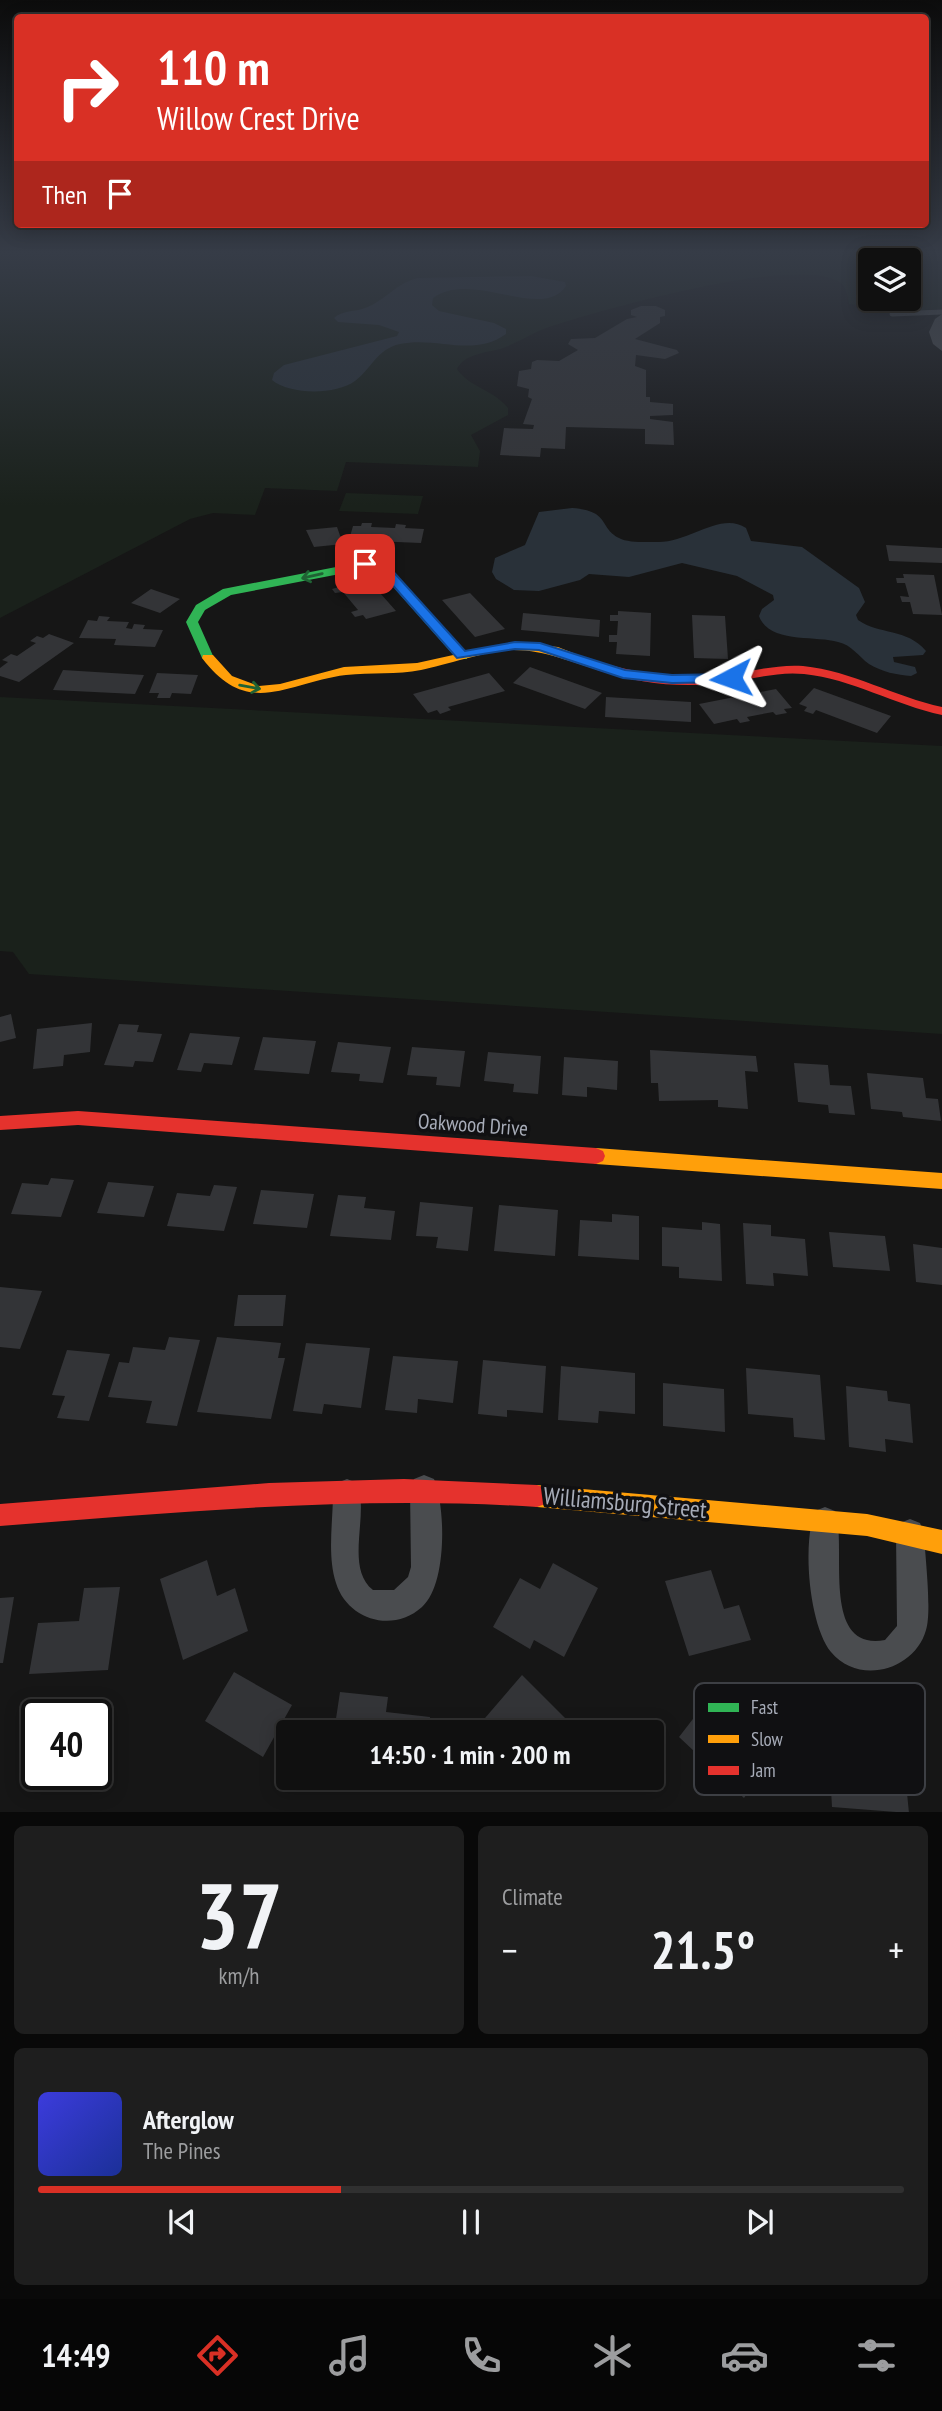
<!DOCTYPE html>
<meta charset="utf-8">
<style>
body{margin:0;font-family:"PT Sans Narrow",sans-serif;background:#1e1e1e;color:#f1f3f6;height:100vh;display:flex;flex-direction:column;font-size:26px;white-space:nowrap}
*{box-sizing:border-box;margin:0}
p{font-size:23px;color:#9c9d9f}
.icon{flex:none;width:38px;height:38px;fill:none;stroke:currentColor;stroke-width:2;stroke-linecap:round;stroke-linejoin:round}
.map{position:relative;height:1812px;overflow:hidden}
.side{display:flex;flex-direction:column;gap:14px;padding:14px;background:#090909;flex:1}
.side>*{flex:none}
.guide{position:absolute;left:14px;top:14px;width:915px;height:214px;border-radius:7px;box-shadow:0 4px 18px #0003,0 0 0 2px #303030;background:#d93025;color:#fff;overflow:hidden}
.tools{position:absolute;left:858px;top:248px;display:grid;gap:14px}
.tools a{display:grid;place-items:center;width:63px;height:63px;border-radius:7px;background:#101010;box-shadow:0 4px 18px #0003,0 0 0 2px #303030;font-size:35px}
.speed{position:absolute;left:21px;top:1699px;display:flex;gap:14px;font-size:35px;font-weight:700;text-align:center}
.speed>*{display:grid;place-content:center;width:91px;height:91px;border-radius:50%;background:#101010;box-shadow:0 4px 18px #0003,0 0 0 2px #303030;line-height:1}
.speed .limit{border:4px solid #111;border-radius:10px;background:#fff;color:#111}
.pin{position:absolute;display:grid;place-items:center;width:60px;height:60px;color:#fff;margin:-30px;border-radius:14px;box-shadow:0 4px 10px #0006}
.me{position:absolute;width:77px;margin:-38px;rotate:266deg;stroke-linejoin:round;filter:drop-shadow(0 0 5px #0008)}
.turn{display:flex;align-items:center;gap:24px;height:147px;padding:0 28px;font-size:32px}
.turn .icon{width:91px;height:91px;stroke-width:2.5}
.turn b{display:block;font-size:49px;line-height:60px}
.then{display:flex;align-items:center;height:66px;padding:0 28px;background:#0003;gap:14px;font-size:26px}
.big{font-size:52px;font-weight:700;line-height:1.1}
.side .tile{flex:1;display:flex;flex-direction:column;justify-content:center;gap:10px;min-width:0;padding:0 24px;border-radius:10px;background:#1e1e1e}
.side .dial{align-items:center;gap:0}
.dial b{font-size:91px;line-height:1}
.song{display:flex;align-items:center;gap:21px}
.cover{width:84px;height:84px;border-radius:10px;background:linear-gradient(135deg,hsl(240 70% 55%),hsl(230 70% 35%))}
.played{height:7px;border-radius:4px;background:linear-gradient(90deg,#d93025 35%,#303030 35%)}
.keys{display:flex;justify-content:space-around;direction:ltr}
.heat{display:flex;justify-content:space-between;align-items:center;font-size:38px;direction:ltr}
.side .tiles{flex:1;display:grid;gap:14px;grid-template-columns:1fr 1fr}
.tile:last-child{grid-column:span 2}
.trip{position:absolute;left:276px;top:1720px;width:388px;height:70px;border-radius:7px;background:#101010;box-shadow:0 4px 18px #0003,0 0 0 2px #303030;font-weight:700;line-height:70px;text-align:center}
.dock{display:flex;height:112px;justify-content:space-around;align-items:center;background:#060606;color:#9c9d9f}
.dock .icon{width:49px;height:49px}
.dock .selected{color:#d93025}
.dock b{font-size:32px;color:#f1f3f6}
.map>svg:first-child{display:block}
.green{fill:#1a211b;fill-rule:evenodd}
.water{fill:#293139}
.building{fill:#333437}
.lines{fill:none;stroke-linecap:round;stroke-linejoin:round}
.lane{stroke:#4a4c4f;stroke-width:5}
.street{fill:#4a4c4f;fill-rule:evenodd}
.fast{fill:#30b455;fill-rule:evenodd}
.slow{fill:#ff9f0a;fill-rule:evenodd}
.jam{fill:#e5322d;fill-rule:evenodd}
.oneway{stroke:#206234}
.route{fill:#1a73e8;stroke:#114b97;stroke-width:2}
.labels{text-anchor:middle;stroke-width:7;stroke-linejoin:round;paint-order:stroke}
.street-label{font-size:21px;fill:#a7acb8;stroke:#101012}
.near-street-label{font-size:24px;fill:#a7acb8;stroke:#101012}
.key{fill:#101012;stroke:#3d3f44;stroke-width:2}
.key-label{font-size:19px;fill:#a7acb8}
</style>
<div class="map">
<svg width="942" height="1813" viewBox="0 0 942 1813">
<rect width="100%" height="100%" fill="#161616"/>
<path class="green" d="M0 252H942V309L905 311 849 304C847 296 847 286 838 281 792 256 605 309 552 326 535 331 520 342 503 348 488 353 465 353 457 369 469 387 494 390 508 408V415L471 435 480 451 478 467 346 462 337 491 265 488 255 515 213 513 190 519 0 618ZM870 261H908V299H870Z
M346 493 423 496 418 514 339 511Z
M0 697 942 746V1034L29 974 13 952 0 951Z"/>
<path class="water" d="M531 276 565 282 566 286C542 322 472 269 433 298L432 305 439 311 494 323 506 329V334C473 358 437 336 400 344 377 349 372 368 355 381 336 395 290 395 272 380L274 373 284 365 397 336 399 332 379 325 338 322 334 318C342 310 355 312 365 308 385 301 396 283 418 278Z
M572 508C611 511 598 527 619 538 628 543 646 542 656 542 688 544 720 511 746 528L751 541 802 547 859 588 865 602 856 615 858 620C879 635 907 628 926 651L923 655 893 657 894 662 915 667 917 673 911 676C897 675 882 672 869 664 858 656 852 645 838 642 816 635 769 644 759 616L762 609 774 600 773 595 737 576 682 563 629 577 589 574 580 580 539 591 514 590 496 579 492 572 495 558 525 545 539 512Z"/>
<path class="building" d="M641 306H656L665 310V316L660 317V323L635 339 677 350 679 353 665 359 636 355 635 366 646 370V397H650V402L673 404V415L650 416V419L673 422 674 445 645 444V429L566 427 565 449 541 448 540 457 500 455 504 428 533 429 534 425 523 424 532 399 528 397 529 389 517 386 519 371 531 369 532 362 537 360 559 361 578 350 568 344 571 339 595 338 627 319 637 317 631 315V310Z
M362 523H372L371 527 395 528 396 524 406 525 405 528 424 529 421 543 349 540 353 526H361Z
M337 527 343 544 314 547 306 530Z
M886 545 942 548V563L889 561Z
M903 574 934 575 942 615 913 614 910 602H902L900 596 909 597 905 583H897L896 578H904Z
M365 576 396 611 366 619 363 615 355 617 351 612 358 610 343 592 335 593 332 589 339 587 336 584Z
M151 589 180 599 160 613 131 603Z
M470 593 505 629 475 637 442 600Z
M618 611 651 613 650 656 616 654 617 642H609V635H617L618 621H610V615H618Z
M523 613 600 620 599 637 521 630Z
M692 615 725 616 728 659 694 658Z
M99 616 110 617 107 621 129 622 126 628 132 629 134 624 145 625 143 629 163 630 155 647 114 645 116 639 79 638 88 620 97 621Z
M49 634 74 643 19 682 0 676V668L8 662 2 660 11 654 17 656 36 643 30 641 37 636 43 638Z
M530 667 602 693 585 709 513 683Z
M63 670 144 675 135 694 53 690Z
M157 673 198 675 191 694 172 693 170 698H157L159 693H149Z
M489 673 505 691 448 707 451 710 440 714 437 710 428 713 413 694Z
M814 688 891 716 877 733 816 710 813 714 804 711 807 707 799 704Z
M776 689 792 708 784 709 787 713 776 715 773 712 747 717 750 721 740 723 737 719 714 724 699 704Z
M606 697 691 702V722L605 717Z
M11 1014 16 1038 0 1042V1017Z
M92 1023 90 1052 64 1055 63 1066 33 1069 37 1029Z
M119 1024 139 1025 137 1032 162 1034 153 1062 135 1061 133 1067 104 1065Z
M190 1033 240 1037 232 1065 204 1063 201 1072 177 1070Z
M263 1037 316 1041 309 1074 254 1070Z
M338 1042 391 1047 383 1083 359 1081 360 1074 331 1072Z
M412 1047 465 1051 460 1087 436 1085 437 1077 407 1075Z
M650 1050 756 1056 758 1072 745 1071 748 1109 718 1107V1100L659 1101 658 1083H651Z
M488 1052 541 1056 538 1094 513 1092 514 1084 484 1081Z
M564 1057 618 1061 617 1090 587 1087V1097L562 1095Z
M794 1063 828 1065 830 1085 851 1086 855 1115 829 1113 828 1105 798 1102Z
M867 1073 923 1078 926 1098 938 1099 941 1121 903 1117 902 1112 871 1109Z
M51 1178 74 1180 61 1217 11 1214 22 1183 48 1185Z
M108 1182 154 1186 144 1217 97 1213Z
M214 1185 237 1187 224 1231 167 1226 177 1193 210 1196Z
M261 1190 314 1194 307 1228 253 1224Z
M338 1195 366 1197 364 1208 395 1211 391 1240 330 1236Z
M420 1202 473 1207 468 1251 436 1248 438 1237 416 1236Z
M499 1205 558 1210 555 1256 494 1251Z
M612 1214 639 1216V1260L578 1256 580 1220 612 1222Z
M702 1222 720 1224 722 1281 679 1278V1267L662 1266V1227L702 1230Z
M743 1223 771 1225V1236L805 1239 808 1276 773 1273 774 1286 746 1284Z
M829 1232 885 1236 890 1271 833 1267Z
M913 1244 942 1248V1285L916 1282Z
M0 1287 42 1291 20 1349 0 1347Z
M238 1295H286L283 1326H234Z
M169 1337 200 1340 177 1426 146 1423 152 1401 108 1397 119 1362 129 1363 133 1347 165 1350Z
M217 1337 281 1343 278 1358H285L271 1419 197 1412Z
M306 1343 370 1348 361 1408 324 1404 322 1414 293 1411Z
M67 1350 110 1354 89 1421 57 1418 65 1396 52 1395Z
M393 1356 458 1361 453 1403 418 1399 417 1413 385 1410Z
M483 1360 546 1366 543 1413 507 1410V1417L478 1414Z
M561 1366 635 1373V1414L599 1411 598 1423 558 1420Z
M746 1368 820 1375 825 1440 794 1437 793 1418 748 1414Z
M663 1383 724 1389 725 1432 663 1426Z
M846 1386 887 1391 888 1401 910 1404 913 1443 885 1439 886 1452 849 1447Z
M207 1560 217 1596 235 1588 248 1631 183 1660 160 1579Z
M553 1563 598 1588 564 1657 534 1640 530 1649 493 1627 520 1578 540 1589Z
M711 1570 724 1609 739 1605 751 1640 689 1656 665 1581Z
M120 1587 108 1670 29 1674 38 1623 79 1621 84 1588Z
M14 1597 3 1663H0V1598Z
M234 1672 292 1705 263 1757 205 1721Z
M522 1675 571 1724 564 1732H473Z
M340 1692 388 1697 386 1712 430 1717 429 1732H334Z
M713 1693 745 1723 753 1711 785 1740 744 1798 679 1737Z
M859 1737 902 1743 909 1813 832 1807 829 1755 861 1759Z
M507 1778H527L518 1790Z"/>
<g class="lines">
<path class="lane" d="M892 314 942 312"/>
<path class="street" d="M942 314V351L933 344 929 332 935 319Z
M424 1475 434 1479C446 1508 447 1585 422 1607 392 1634 347 1619 336 1583 327 1555 333 1522 333 1493L337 1483 347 1479 357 1483C370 1514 344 1567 373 1590H394L408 1577 411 1567 410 1489 414 1479Z
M825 1507 835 1511C848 1544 819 1652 885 1640L897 1626 896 1533 900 1523 910 1519 920 1523 924 1533C925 1557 932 1610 926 1630 915 1670 859 1686 831 1652 809 1625 802 1543 815 1511Z"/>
<path class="fast" d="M372 560 389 567 467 653V659H457L381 573 371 568 231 595 205 610 198 622 214 658 208 662 202 658 186 622 196 605 223 589Z"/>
<path class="slow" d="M512 642 558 647 608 667 602 671C572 663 546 650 514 650 490 650 446 665 421 670 397 675 371 672 346 675 287 682 249 720 202 658L203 655H213L232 676 259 686 280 684 344 667 417 663Z
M596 1148 942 1173V1189L596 1164 589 1161 587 1156 589 1151Z
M537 1485 867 1514 942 1530V1554L867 1536 537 1507 529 1504 526 1496 529 1488Z"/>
<path class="jam" d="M602 663C643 674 681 680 724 675 750 672 777 664 803 666 852 671 895 697 942 707V715C895 705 852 679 804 674 777 671 750 680 724 683 681 688 639 684 597 670V664Z
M78 1111 596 1148 603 1151 605 1156 603 1161 596 1164 78 1125 0 1130V1116Z
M404 1479 537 1485 545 1488 548 1496 545 1504 537 1507C357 1495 179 1512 0 1526V1504L269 1483Z"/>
</g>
<defs><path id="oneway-shaft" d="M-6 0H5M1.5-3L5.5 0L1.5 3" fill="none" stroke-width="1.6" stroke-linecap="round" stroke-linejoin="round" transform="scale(1.75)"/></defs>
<g class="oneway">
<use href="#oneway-shaft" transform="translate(312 576) rotate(167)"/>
<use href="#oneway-shaft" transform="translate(250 687) rotate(10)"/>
</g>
<linearGradient id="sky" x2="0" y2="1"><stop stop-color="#0c0c0c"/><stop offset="0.5" stop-color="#363c47"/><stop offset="1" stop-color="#363c47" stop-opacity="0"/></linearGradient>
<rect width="942" height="506" fill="url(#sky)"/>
<path class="route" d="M365 560 389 567 465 651 515 642 540 643 625 670 672 675 731 674 737 678 731 682 672 683 623 678 539 650 515 649 457 658 381 572 360 567V562Z"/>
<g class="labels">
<g class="street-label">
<text transform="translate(473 1125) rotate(4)" y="7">Oakwood Drive</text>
</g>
<g class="near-street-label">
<text transform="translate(625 1503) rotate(5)" y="8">Williamsburg Street</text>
</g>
</g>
<rect x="694" y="1683" width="231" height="112" rx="10" class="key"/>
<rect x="708" y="1703" width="31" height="9" fill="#30b455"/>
<rect x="708" y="1735" width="31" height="8" fill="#ff9f0a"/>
<rect x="708" y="1766" width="31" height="9" fill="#e5322d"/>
<g class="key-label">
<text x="751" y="1714">Fast</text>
<text x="751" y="1746">Slow</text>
<text x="751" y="1777">Jam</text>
</g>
</svg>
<div class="tools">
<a><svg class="icon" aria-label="layers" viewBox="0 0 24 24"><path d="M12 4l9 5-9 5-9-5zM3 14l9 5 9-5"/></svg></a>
</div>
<div class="speed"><div class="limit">40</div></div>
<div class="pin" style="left:365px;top:564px;background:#d93025"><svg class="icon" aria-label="arrive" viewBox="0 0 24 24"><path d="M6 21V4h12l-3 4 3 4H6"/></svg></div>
<svg class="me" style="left:731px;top:678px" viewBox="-20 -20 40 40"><path d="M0-17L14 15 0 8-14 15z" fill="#1a73e8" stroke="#fff" stroke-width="4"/></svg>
<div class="trip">14:50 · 1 min · 200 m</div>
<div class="guide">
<div class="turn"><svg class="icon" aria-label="right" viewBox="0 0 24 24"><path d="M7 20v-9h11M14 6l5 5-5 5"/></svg><div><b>110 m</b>Willow Crest Drive</div></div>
<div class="then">Then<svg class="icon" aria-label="arrive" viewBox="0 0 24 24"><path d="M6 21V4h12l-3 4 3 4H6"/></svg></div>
</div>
</div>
<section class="side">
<div class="tiles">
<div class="tile dial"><b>37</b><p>km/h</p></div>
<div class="tile"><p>Climate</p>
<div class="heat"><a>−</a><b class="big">21.5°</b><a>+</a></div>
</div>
<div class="tile">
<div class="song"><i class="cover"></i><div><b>Afterglow</b><p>The Pines</p></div></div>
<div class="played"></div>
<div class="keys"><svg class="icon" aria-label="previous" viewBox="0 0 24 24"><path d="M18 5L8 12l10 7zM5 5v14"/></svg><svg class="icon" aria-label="pause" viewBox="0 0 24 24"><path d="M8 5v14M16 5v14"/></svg><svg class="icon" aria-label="next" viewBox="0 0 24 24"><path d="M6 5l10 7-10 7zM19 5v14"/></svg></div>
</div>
</div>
</section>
<nav class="dock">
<b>14:49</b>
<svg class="icon selected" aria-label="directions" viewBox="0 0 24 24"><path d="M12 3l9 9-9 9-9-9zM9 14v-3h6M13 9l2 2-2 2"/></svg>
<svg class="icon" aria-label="music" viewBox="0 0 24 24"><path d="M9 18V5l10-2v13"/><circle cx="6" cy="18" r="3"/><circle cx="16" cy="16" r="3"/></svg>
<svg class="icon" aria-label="phone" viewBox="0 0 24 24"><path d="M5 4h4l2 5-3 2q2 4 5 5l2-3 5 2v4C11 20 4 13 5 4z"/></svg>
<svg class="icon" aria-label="climate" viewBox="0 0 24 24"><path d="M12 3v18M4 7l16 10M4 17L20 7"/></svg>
<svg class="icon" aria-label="car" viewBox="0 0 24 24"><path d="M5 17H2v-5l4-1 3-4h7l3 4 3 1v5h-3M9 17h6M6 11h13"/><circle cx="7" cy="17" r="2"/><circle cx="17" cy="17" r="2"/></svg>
<svg class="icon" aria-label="filters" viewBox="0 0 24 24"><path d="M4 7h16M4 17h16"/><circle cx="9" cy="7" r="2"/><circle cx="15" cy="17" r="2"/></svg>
</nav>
